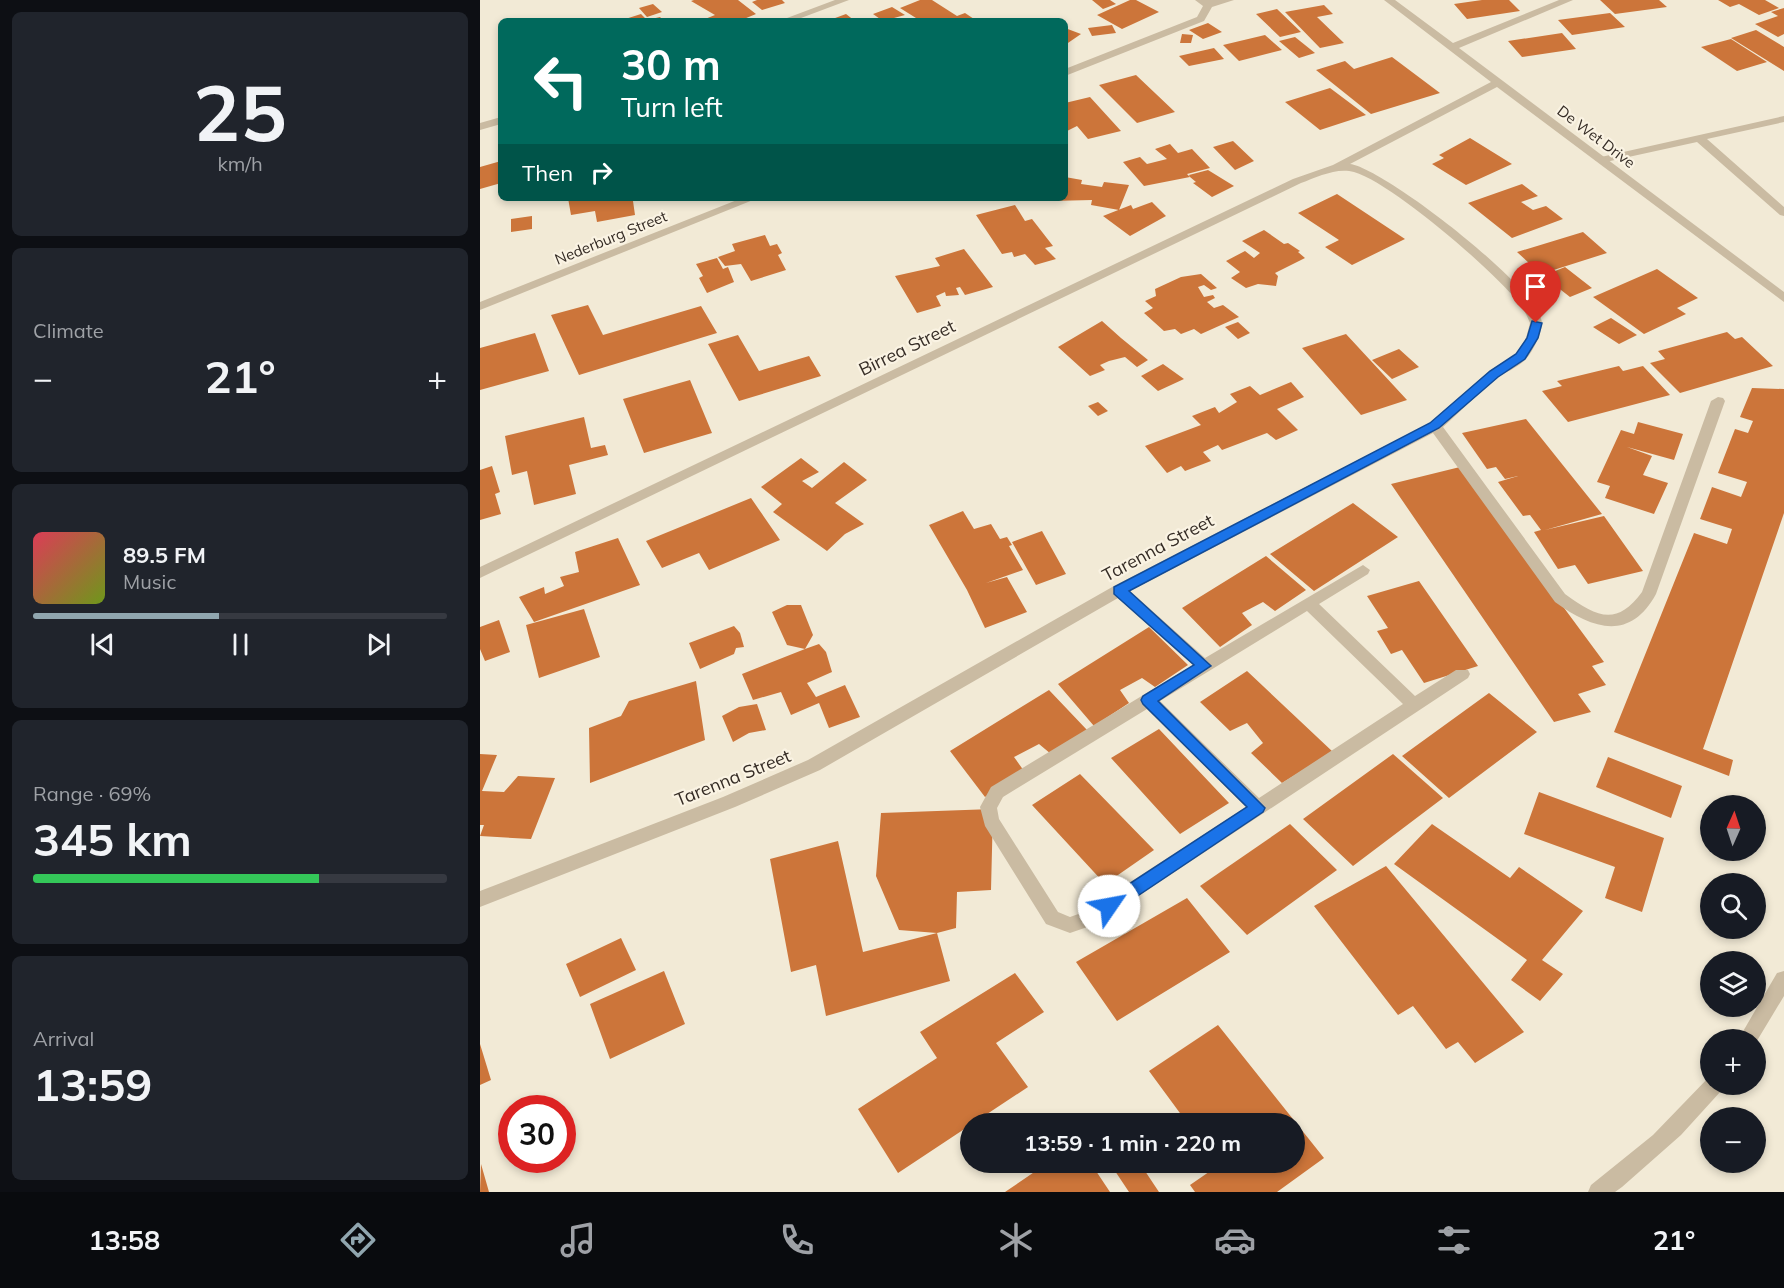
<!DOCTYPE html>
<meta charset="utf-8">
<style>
body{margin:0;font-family:Mulish,sans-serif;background:#20242c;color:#f1f3f6;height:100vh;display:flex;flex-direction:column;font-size:22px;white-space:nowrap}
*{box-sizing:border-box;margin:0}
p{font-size:20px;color:#9ea1a6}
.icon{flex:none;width:33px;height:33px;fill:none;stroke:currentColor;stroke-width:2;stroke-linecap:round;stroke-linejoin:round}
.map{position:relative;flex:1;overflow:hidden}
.sheet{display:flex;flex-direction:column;gap:12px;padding:12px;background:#0d0f14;width:480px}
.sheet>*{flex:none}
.guide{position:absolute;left:18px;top:18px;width:570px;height:183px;border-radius:9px;box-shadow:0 3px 9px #0003;background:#00695c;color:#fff;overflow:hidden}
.needle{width:39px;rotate:3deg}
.tools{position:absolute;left:1220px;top:795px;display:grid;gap:12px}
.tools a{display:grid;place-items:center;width:66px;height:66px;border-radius:50%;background:#171b24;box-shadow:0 3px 9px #0003;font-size:30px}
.speed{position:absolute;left:18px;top:1095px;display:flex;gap:12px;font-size:30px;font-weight:700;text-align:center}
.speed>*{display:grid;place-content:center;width:78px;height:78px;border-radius:50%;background:#171b24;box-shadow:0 3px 9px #0003;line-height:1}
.speed .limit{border:9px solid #d22;background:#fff;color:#111}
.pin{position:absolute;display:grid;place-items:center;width:51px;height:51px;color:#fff;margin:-62px -26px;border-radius:50% 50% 50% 0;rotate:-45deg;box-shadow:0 0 6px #0007}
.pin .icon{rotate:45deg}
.me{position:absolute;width:66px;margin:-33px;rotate:57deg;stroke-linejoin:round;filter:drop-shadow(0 0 4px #0008)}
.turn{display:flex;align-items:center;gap:21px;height:126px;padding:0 24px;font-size:27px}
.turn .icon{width:78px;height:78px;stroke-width:2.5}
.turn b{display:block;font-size:42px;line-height:51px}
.then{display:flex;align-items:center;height:57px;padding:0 24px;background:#0003;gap:12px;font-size:22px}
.big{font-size:45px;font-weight:700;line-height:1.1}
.sheet .tile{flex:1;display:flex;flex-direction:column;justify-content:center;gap:9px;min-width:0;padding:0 21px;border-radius:9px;background:#20242c}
.sheet .dial{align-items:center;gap:0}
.dial b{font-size:78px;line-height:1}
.song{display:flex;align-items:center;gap:18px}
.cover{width:72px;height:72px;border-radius:9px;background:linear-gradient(135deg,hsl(350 70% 55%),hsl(80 70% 35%))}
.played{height:6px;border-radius:3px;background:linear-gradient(90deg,#90a6af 45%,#363941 45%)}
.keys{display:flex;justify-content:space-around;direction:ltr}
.heat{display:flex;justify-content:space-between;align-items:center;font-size:33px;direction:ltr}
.charge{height:9px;border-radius:4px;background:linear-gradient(90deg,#34c759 69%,#363941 0)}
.trip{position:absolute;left:480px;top:1113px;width:345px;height:60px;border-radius:30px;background:#171b24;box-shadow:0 3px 9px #0003;font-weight:700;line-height:60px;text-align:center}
.tabs{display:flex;height:96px;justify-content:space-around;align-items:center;background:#090b0e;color:#9ea1a6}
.tabs .icon{width:42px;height:42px}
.tabs .active{color:#90a6af}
.tabs b{font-size:27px;color:#f1f3f6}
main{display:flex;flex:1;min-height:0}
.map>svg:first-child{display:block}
.building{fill:#cc753a}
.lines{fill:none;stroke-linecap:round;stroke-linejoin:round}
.service{fill:#cabba2;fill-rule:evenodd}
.minor{fill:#cabba2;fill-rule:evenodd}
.tertiary{fill:#cabba2;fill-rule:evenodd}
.route{fill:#1a73e8;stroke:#114b97;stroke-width:1.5}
.labels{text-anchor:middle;stroke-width:4.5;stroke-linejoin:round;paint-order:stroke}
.far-street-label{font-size:15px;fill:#352c25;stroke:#faf3e3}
.street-label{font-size:18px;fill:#352c25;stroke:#faf3e3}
</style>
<main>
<section class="sheet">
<div class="tile dial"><b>25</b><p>km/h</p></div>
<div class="tile"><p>Climate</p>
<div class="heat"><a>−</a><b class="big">21°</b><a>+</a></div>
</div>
<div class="tile">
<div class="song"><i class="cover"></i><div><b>89.5 FM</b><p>Music</p></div></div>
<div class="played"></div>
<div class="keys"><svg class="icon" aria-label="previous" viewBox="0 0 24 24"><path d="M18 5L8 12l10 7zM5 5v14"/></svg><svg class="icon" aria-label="pause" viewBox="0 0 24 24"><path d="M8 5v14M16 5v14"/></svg><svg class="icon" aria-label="next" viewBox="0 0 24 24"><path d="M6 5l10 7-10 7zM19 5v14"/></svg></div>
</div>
<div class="tile"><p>Range · 69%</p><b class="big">345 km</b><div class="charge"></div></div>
<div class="tile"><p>Arrival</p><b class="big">13:59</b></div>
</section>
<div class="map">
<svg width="1304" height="1192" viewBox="0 0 1304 1192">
<rect width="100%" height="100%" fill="#f2ead6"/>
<path class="building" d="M214 0H258L276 14 259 21H220L235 15 211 1Z
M277 0H302L305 3 282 10 272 2Z
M440 0H452L477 16 485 13 497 21H429L436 18 420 8Z
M612 0H630L636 4 623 9Z
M650 0H656L679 12 642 29 617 15Z
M1002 0H1029L1040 11 987 19 974 4Z
M1120 0H1179L1187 7 1135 14Z
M1238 0H1285L1299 8 1279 15 1259 4 1250 7Z
M173 4 182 12 167 17 159 8Z
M844 5 853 14 837 17 864 43 840 48 805 12Z
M412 7 425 15 403 21 393 14Z
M1304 8V34L1298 37 1275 24 1298 16 1291 12Z
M797 9 821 32 800 37 776 14Z
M1130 13 1145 27 1092 35 1078 20Z
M161 14 167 20 180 17 184 21H139Z
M366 14 375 21H347Z
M728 23 742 32 723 39 709 30Z
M632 25 636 33 612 36 608 28Z
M585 28 601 34 585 45Z
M1276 30 1304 47V71L1251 38Z
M1082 33 1096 49 1042 57 1028 41Z
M702 34 713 35 711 43H700Z
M785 35 802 50 759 61 743 45Z
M815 37 835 53 819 58 799 41Z
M1251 39 1287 62 1257 71 1221 47Z
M734 48 744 59 709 66 699 56Z
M912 57 960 93 891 114 836 70 865 61 874 69Z
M656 75 695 112 657 123 619 85Z
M850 88 886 115 840 130 805 102Z
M610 97 641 131 608 139 597 126 585 132V103Z
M990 138 1032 164 986 185 952 164 964 158 959 155Z
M753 141 774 161 755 170 733 147Z
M690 144 698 153 712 149 730 168 707 174 710 177 709 175 728 170 754 186 732 197 713 183 716 182 710 177 664 186 643 162 660 157 667 164 687 159 675 149Z
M21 161V183L0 189V167Z
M585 177 602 180 601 184 622 187 624 182 649 185 639 210 611 205 612 200 571 201 573 198H585Z
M1042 184 1058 196 1041 202 1053 210 1066 206 1083 219 1032 238 988 203Z
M857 194 925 239 872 265 845 247 859 240 818 213Z
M88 198H161V199L153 201 155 215 117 222 115 211 91 215Z
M672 202 686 216 650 236 623 216 651 205 653 209Z
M535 205 545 221 552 219 573 246 565 248 576 259 555 265 545 254 534 257 532 252 522 254 496 215Z
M52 216V229L31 232V219Z
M784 230 804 244 808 243 820 251 818 252 825 258 795 273 798 276 796 286 778 284 766 288 751 278 760 272 746 261 765 251 774 258 780 253 762 241Z
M1103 232 1127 253 1061 274 1037 252Z
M285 235 290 246 297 244 302 253 298 255 306 270 271 281 261 264 245 266 238 257 255 251 252 244Z
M484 249 513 287 485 295 480 287 476 288 479 295 466 296 465 292 456 296 461 306 437 313 415 276 460 266 455 258Z
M237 258 243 269 248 267 254 282 227 293 219 278 223 276 216 264Z
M1085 267 1112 288 1090 297 1063 276Z
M1177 269 1218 298 1197 308 1206 314 1164 334 1113 297Z
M721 274 737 288 731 290 724 285 718 287 724 297 733 295 735 298 727 302 734 308 743 305 759 317 721 334 714 329 701 334 695 329 684 331 664 313 673 308 665 301 676 296 675 289 701 277Z
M108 305 123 335 221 306 237 333 99 375 71 315Z
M1131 318 1157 335 1139 344 1113 327Z
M622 321 641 338 668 360 657 367 645 357 629 361 620 365 625 370 610 376 578 347Z
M758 322 770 333 758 339 745 327Z
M1247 332 1255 339 1262 337 1293 366 1200 393 1170 363 1185 359 1178 351Z
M55 333 69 371 0 390V348Z
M866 334 927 400 881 415 822 348Z
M258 335 279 371 329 356 341 376 259 401 228 344Z
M919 349 939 367 912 379 892 360Z
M683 364 704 379 678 391 661 376Z
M1139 366 1143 371 1163 366 1190 395 1088 422 1062 391 1082 386 1077 381Z
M210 380 232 433 164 453 143 399Z
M811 382 824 397 797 409 818 430 796 440 787 433 742 450 738 445 723 452 731 461 705 471 701 466 687 473 665 446 721 425 712 416 735 407 739 413 757 402 750 394 770 386 780 395Z
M1272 388 1304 389V513L1223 749 1253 760 1249 776 1134 732 1214 533 1247 544 1252 529 1220 519 1232 487 1261 497 1267 482 1238 473 1255 429 1268 433 1273 421 1260 417Z
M618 402 628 411 618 416 608 406Z
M104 417 111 448 125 445 128 455 89 465 96 494 54 505 47 471 32 475 25 436Z
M1046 419 1122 514 1065 530 1124 516 1163 571 1108 584 1095 565 1078 569 1054 532 1061 530 1050 515 1043 516 1018 482 1038 476 1025 479 1016 467 1007 469 982 433Z
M1158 422 1203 434 1194 460 1147 447 1172 456 1163 475 1188 483 1174 514 1125 498 1130 486 1117 482 1141 430 1154 434Z
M321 458 339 472 322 481 332 488 364 462 387 480 355 503 384 524 365 534 347 551 293 512 302 504 281 487Z
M12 466 20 492 15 494 21 514 0 520V470Z
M980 467 1124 662 1112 666 1126 685 1098 694 1111 712 1074 722 911 484Z
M271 498 300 540 229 570 219 553 182 568 166 541Z
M873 503 918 537 834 591 790 554Z
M483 511 494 529 511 524 520 539 527 537 532 545 529 546 543 570 506 583 527 577 547 612 505 628 487 590 449 525Z
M562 531 586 574 556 585 532 542Z
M138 538 160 585 54 622 39 597 64 587 65 594 84 586 80 577 99 572 95 552Z
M786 556 826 590 795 611 783 602 762 613 772 625 740 647 702 608Z
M939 581 998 666 944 683 922 650 911 654 897 631 908 628 887 596Z
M307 605H321L333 635 325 649 339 644 346 652 352 672 327 683 336 697 365 685 380 717 349 728 339 703 311 715 301 692 273 700 262 674 325 649 307 645 292 612Z
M104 609 120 657 59 678 46 625Z
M19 620 30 652 5 661 0 649V627Z
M254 626 260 633 264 647 256 648 254 654 220 669 209 643Z
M669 627 708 665 675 687 662 678 640 690 649 703 614 726 578 684Z
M767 671 853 752 802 783 771 753 783 743 767 723 750 731 720 702Z
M216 681 225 740 110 783 109 728 141 716 149 701Z
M569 690 607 730 571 754 559 744 534 757 544 771 505 797 470 751Z
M1009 693 1057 732 969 798 922 756Z
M277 704 286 730 269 733 253 742 242 716 259 707Z
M679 729 749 803 700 834 631 758Z
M0 754 17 755 2 791 24 792 38 776 75 778 51 839 0 836 4 825H0Z
M913 754 963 798 873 866 823 819Z
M1128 757 1202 786 1191 818 1116 787Z
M600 774 674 850 625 884 552 805Z
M1059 792 1184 838 1162 912 1125 898 1135 867 1044 834Z
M513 809 511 890 477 892 476 928 457 933 419 930 396 876 401 813Z
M810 824 857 870 767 935 720 886Z
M952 824 1030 878 1039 867 1103 911 1062 960 1083 974 1060 1001 1031 980 1047 960 914 864Z
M358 841 383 952 457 933 470 981 346 1016 336 965 311 972 290 859Z
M906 866 1044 1032 995 1063 978 1042 966 1049 933 1006 918 1015 834 906Z
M707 898 750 952 637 1021 596 962Z
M141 938 156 970 100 997 86 964Z
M184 971 205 1024 130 1059 110 1004Z
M535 973 564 1012 516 1043 548 1087 418 1173 378 1109 457 1058 440 1032Z
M738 1025 844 1158 797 1192H715L710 1185 739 1165 737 1162H814V1124H708L669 1071Z
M0 1044 11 1080 0 1085Z
M569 1162H610L630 1192H525Z
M629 1162H659L679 1192H649Z
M1 1164 9 1192H0Z"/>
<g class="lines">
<path class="service" d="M1304 116V122L1227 139 1304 207V216L1300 215 1217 142 1121 163 1115 160 1121 157Z"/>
<path class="minor" d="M355 0H369L313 21H299Z
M715 0H754L732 7 724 21 585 76V69L717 17 723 6Z
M904 0H915L973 43 1079 0H1093L979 48 1304 292V302L1017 87 870 164C904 168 1063 291 1062 324 1061 335 1052 354 1044 361 1036 368 1026 372 1017 378 998 393 981 411 963 427L1085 594C1117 617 1136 627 1162 592L1231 401 1238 397 1243 398 1245 401 1176 594C1150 642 1112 629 1075 602L953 433 650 591 725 658 883 565 890 570 888 574 839 604 935 696 976 670H988L990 674 988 678 616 924 590 933 566 924 505 826 500 807 511 787 713 665 638 598 340 770 255 807 0 907V891L243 797 328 760 634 586 950 423 1009 371 1036 354 1046 338 1050 323C1047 316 1044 309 1039 303 1013 270 912 183 874 172 857 167 837 177 821 183L0 578V567L813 179 853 165 1011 82ZM827 611 923 704 779 798 680 701ZM667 709 766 807 604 912 590 917 578 912 519 819 517 808 523 797Z
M21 117V124L0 130V123Z
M262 198H278L0 310V302Z"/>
<path class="tertiary" d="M1304 971V996L1275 1044V1040H1258L1297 973Z
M1230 1076V1084H1243L1241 1091 1201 1135 1142 1187 1135 1192H1108L1111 1185 1173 1135Z"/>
</g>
<path class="route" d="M1052 321 1062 323 1058 338 1045 359 1018 377 959 428 649 591 731 666 678 701 785 808 783 812 635 911H623L621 906 623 901 767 807 663 704 661 700 663 696 714 665 634 594V587L950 423 1010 371 1036 354 1047 338Z"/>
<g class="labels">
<g class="far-street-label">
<text transform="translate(1116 137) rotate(37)" y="5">De Wet Drive</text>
<text transform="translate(131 238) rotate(-22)" y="5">Nederburg Street</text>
</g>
<g class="street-label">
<text transform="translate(427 348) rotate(-26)" y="6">Birrea Street</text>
<text transform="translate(678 548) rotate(-28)" y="6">Tarenna Street</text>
<text transform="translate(253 778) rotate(-22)" y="6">Tarenna Street</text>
</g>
</g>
</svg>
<div class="tools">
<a><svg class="needle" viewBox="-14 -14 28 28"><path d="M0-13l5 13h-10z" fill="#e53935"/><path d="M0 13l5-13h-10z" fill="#9ea1a6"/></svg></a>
<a><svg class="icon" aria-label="search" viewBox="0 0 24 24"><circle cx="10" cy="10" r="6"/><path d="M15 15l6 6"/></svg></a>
<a><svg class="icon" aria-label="layers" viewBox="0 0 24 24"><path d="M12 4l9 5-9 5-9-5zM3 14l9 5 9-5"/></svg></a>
<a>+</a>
<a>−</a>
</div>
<div class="speed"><div class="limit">30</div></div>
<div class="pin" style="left:1056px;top:323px;background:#d93025"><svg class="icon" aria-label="arrive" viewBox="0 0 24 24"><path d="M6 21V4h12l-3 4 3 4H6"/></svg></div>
<svg class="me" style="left:629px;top:906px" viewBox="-20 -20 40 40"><circle r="19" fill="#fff"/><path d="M0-13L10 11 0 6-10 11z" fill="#1a73e8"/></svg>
<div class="trip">13:59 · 1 min · 220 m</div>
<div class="guide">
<div class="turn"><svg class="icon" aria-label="left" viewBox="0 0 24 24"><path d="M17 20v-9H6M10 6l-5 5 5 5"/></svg><div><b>30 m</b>Turn left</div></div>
<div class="then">Then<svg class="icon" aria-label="right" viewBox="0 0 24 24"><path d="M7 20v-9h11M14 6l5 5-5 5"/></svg></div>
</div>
</div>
</main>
<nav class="tabs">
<b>13:58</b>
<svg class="icon active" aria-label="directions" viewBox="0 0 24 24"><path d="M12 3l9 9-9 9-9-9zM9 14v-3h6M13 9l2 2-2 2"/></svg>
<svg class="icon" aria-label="music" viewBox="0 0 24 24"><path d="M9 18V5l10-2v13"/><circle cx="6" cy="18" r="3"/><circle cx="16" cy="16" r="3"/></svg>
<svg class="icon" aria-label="phone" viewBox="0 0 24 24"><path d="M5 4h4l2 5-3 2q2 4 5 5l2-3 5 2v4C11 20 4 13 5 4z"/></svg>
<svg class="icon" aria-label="climate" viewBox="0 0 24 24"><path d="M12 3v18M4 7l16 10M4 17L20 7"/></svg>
<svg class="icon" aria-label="car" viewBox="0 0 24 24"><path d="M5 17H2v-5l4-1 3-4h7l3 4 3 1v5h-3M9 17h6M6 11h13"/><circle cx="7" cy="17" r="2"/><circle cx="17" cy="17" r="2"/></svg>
<svg class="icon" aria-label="filters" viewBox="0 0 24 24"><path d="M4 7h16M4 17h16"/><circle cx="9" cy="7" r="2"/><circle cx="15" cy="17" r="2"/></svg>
<b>21°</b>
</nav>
